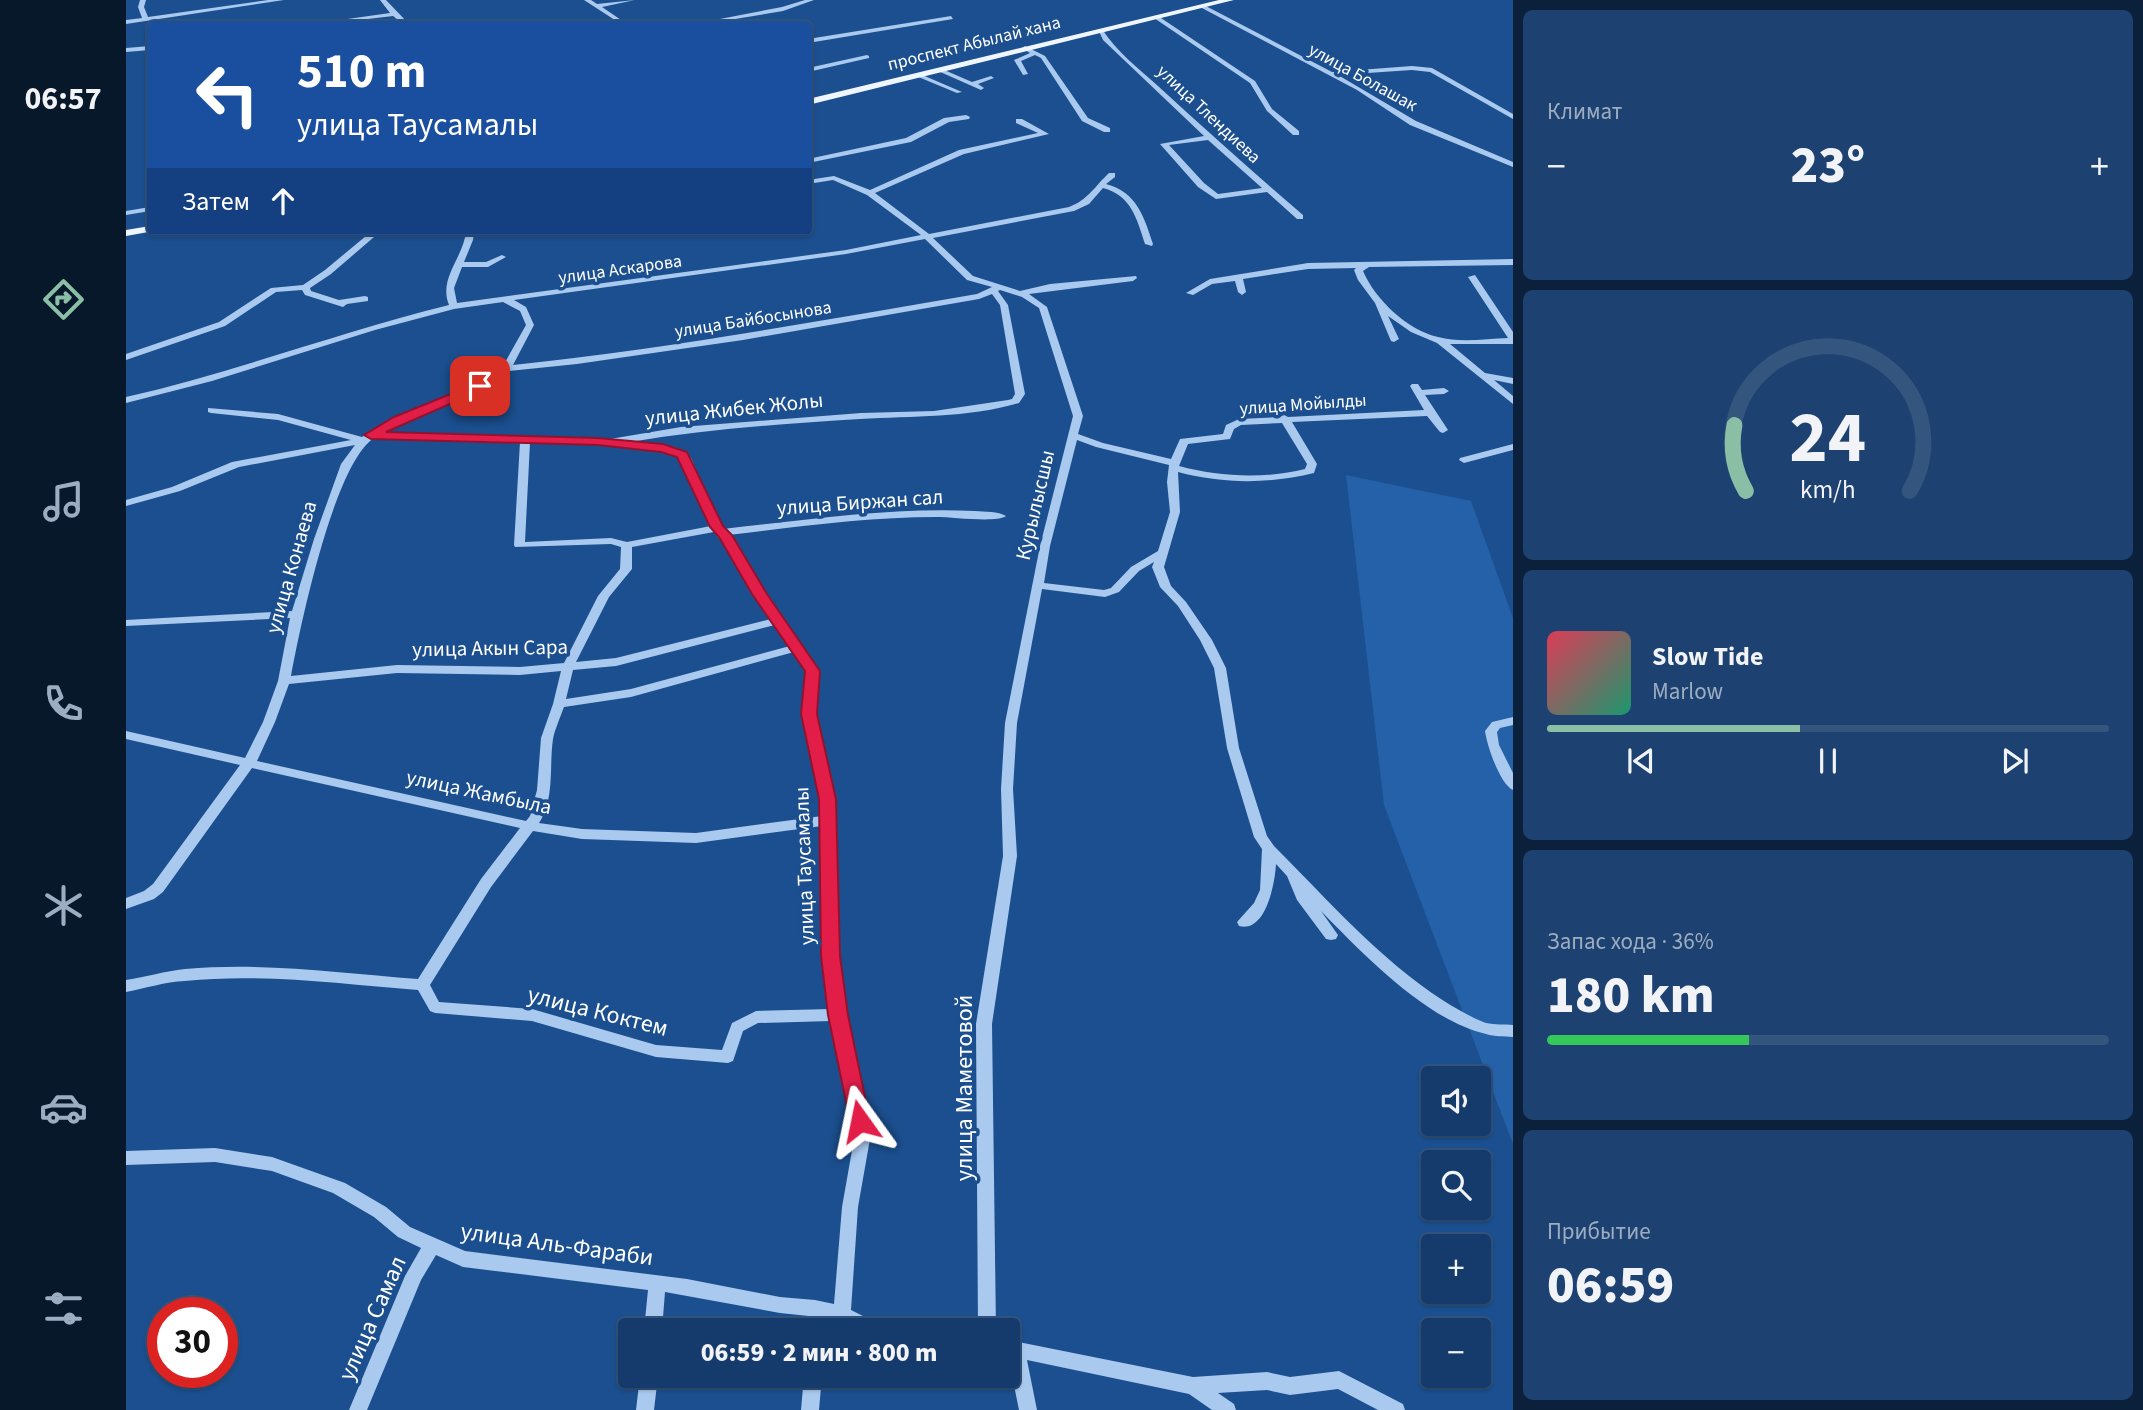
<!DOCTYPE html>
<html lang="ru">
<meta charset="utf-8">
<style>
body{margin:0;font-family:"Source Sans 3",sans-serif;background:#1d4271;color:#f1f3f6;height:100vh;display:flex;flex-direction:column;font-size:26px;white-space:nowrap}
*{box-sizing:border-box;margin:0}
p{font-size:23px;color:#9dadc1}
.icon{flex:none;width:38px;height:38px;fill:none;stroke:currentColor;stroke-width:2;stroke-linecap:round;stroke-linejoin:round}
.map{position:relative;flex:1;overflow:hidden}
.panel{display:flex;flex-direction:column;gap:10px;padding:10px;background:#0b203b;width:630px}
.panel>*{flex:none}
.guide{position:absolute;left:21px;top:21px;width:665px;height:214px;border-radius:7px;box-shadow:0 2px 5px #0004,0 0 0 2px #33557e;background:#1a4fa0;color:#fff;overflow:hidden}
.fabs{position:absolute;left:1295px;top:1066px;display:grid;gap:14px}
.fabs a{display:grid;place-items:center;width:70px;height:70px;border-radius:7px;background:#143b6b;box-shadow:0 2px 5px #0004,0 0 0 2px #33557e;font-size:35px}
.speed{position:absolute;left:21px;top:1297px;display:flex;gap:14px;font-size:35px;font-weight:700;text-align:center}
.speed>*{display:grid;place-content:center;width:91px;height:91px;border-radius:50%;background:#143b6b;box-shadow:0 2px 5px #0004,0 0 0 2px #33557e;line-height:1}
.speed .limit{border:10px solid #d22;background:#fff;color:#111}
.pin{position:absolute;display:grid;place-items:center;width:60px;height:60px;color:#fff;margin:-30px;border-radius:14px;box-shadow:0 4px 10px #0006}
.me{position:absolute;width:77px;margin:-38px;rotate:348deg;stroke-linejoin:round;filter:drop-shadow(0 0 5px #0008)}
.turn{display:flex;align-items:center;gap:24px;height:147px;padding:0 35px;font-size:32px}
.turn .icon{width:91px;height:91px;stroke-width:2.5}
.turn b{display:block;font-size:49px;line-height:60px}
.then{display:flex;align-items:center;height:66px;padding:0 35px;background:#0003;gap:14px;font-size:26px}
.big{font-size:52px;font-weight:800;line-height:1.1}
.panel .tile{flex:1;display:flex;flex-direction:column;justify-content:center;gap:10px;min-width:0;padding:0 24px;border-radius:10px;background:#1d4271}
.panel .dial{align-items:center;gap:0}
.dial svg{height:182px;overflow:visible;fill:none;stroke:#33557e;stroke-width:7;stroke-linecap:round;text-anchor:middle}
.dial text{fill:#f1f3f6;stroke:none}
.song{display:flex;align-items:center;gap:21px}
.cover{width:84px;height:84px;border-radius:10px;background:linear-gradient(135deg,hsl(350 70% 55%),hsl(160 70% 35%))}
.played{height:7px;border-radius:4px;background:linear-gradient(90deg,#8abfa5 45%,#33557e 45%)}
.keys{display:flex;justify-content:space-around;direction:ltr}
.heat{display:flex;justify-content:space-between;align-items:center;font-size:38px;direction:ltr}
.charge{height:10px;border-radius:5px;background:linear-gradient(90deg,#34c759 36%,#33557e 0)}
.trip{position:absolute;left:492px;top:1318px;width:402px;height:70px;border-radius:7px;background:#143b6b;box-shadow:0 2px 5px #0004,0 0 0 2px #33557e;font-weight:800;line-height:70px;text-align:center}
main{display:flex;flex:1;min-height:0}
.dock{display:flex;flex-direction:column;width:126px;justify-content:space-around;align-items:center;background:#08182b;color:#9dadc1}
.dock .icon{width:49px;height:49px}
.dock .selected{color:#8abfa5}
.dock b{font-size:32px;color:#f1f3f6}
.map>svg:first-child{display:block}
.green{fill:#2461a8}
.lines{fill:none;stroke-linecap:round;stroke-linejoin:round}
.minor{fill:#a9c9ee;fill-rule:evenodd}
.major{fill:#f0f6ff;fill-rule:evenodd}
.route{fill:#e11d48;stroke:#92132f;stroke-width:2}
.labels{text-anchor:middle;stroke-width:7;stroke-linejoin:round;paint-order:stroke}
.far-street-label{font-size:18px;fill:#fff;stroke:#1b4f8f}
.street-label{font-size:21px;fill:#fff;stroke:#1b4f8f}
.near-street-label{font-size:24px;fill:#fff;stroke:#1b4f8f}
</style>
<main>
<nav class="dock">
<b>06:57</b>
<svg class="icon selected" aria-label="directions" viewBox="0 0 24 24"><path d="M12 3l9 9-9 9-9-9zM9 14v-3h6M13 9l2 2-2 2"/></svg>
<svg class="icon" aria-label="music" viewBox="0 0 24 24"><path d="M9 18V5l10-2v13"/><circle cx="6" cy="18" r="3"/><circle cx="16" cy="16" r="3"/></svg>
<svg class="icon" aria-label="phone" viewBox="0 0 24 24"><path d="M5 4h4l2 5-3 2q2 4 5 5l2-3 5 2v4C11 20 4 13 5 4z"/></svg>
<svg class="icon" aria-label="climate" viewBox="0 0 24 24"><path d="M12 3v18M4 7l16 10M4 17L20 7"/></svg>
<svg class="icon" aria-label="car" viewBox="0 0 24 24"><path d="M5 17H2v-5l4-1 3-4h7l3 4 3 1v5h-3M9 17h6M6 11h13"/><circle cx="7" cy="17" r="2"/><circle cx="17" cy="17" r="2"/></svg>
<svg class="icon" aria-label="filters" viewBox="0 0 24 24"><path d="M4 7h16M4 17h16"/><circle cx="9" cy="7" r="2"/><circle cx="15" cy="17" r="2"/></svg>
</nav>
<div class="map">
<svg width="1387" height="1410" viewBox="0 0 1387 1410">
<rect width="100%" height="100%" fill="#1b4f8f"/>
<path class="green" d="M1220 475 1345 501 1387 618V1144L1258 805Z"/>
<g class="lines">
<path class="minor" d="M14 0H20L18 7 22 17 142 0H158L0 24V20L16 18 12 7Z
M254 0H260L283 24H277L267 16 200 24H186L264 13Z
M458 0H465L471 4 509 0 476 7 501 24H495Z
M679 0H688L657 11 579 24H568L656 7Z
M1076 4 1206 72 1286 66 1306 68 1387 114V119L1304 72 1286 70 1212 75 1290 121 1387 162V167L1284 125 1231 90 1074 7Z
M825 16 827 19 682 43V39Z
M1028 16H1032L1129 81 1146 109 1173 131V135H1167L1141 111 1124 83 1028 18Z
M972 29H976C990 51 1013 69 1032 86 1080 130 1128 173 1177 215V219H1171L1141 192 1090 199 1072 187 1034 144 1078 136 977 40ZM1082 140 1136 188 1092 194 1078 183 1043 145Z
M24 46V50L0 52V48Z
M899 46 919 56 962 118 984 128V132H978L956 121 915 58 909 55 895 61 902 74 897 75 888 60 904 53 896 48Z
M741 55 743 56V58L682 72V68Z
M812 69H816L846 82 865 76 868 78 852 84 858 88 855 90 812 71Z
M790 74H794L836 92 831 93 790 76Z
M840 115 844 117 843 119 823 122 785 142 682 163V159L780 138 818 118Z
M890 119H896L923 134 838 154 749 193 803 234 943 207C962 200 969 186 983 173H989V177L980 184C1011 192 1018 217 1027 244L1026 246 1019 244C1011 219 1005 195 977 188L963 204 948 211 807 238 847 276 894 291 924 284 1010 276 1011 278 1007 281 903 294 921 307 957 416 952 434 977 443 1045 459 1054 439 1097 434 1100 425 1113 419 1154 417 1158 415 1162 417 1298 410 1284 386 1286 384H1292L1296 390 1318 388 1323 391 1318 394 1299 395 1322 430 1317 433 1314 432 1301 416 1166 422 1191 464 1188 473C1143 484 1097 484 1052 472L1054 512 1038 567 1045 586 1060 602 1086 640 1100 668 1113 748 1141 836 1148 846C1202 900 1253 959 1318 1001 1331 1009 1346 1018 1360 1023 1369 1025 1378 1024 1387 1025V1037C1378 1036 1369 1037 1360 1034 1300 1020 1237 954 1195 911L1212 935 1210 939 1205 940 1200 939 1171 900 1161 876 1150 864C1149 883 1140 933 1113 926L1111 922 1128 903 1134 890 1136 849 1128 837 1101 748 1088 668 1074 640 1052 606 1034 587 1026 567 1028 562 1013 571 993 592 979 597 916 589 891 723 887 789 891 856 866 1024 870 1330H852L850 1024 877 856 875 789 879 723 914 546 947 416 913 308 896 297 874 290 872 291 882 305 899 394 893 403C842 418 787 416 734 419 657 424 580 429 504 442L551 448 565 458 597 529C680 520 765 507 849 511 859 512 872 511 880 516 871 523 826 517 811 517 741 517 671 527 602 535L693 671 689 714 709 799 712 956 719 1015 740 1105 744 1139 732 1207 725 1310 753 1324 756 1330H729L716 1323 704 1330H685L692 1317 654 1313 539 1292 536 1330H518L522 1290 337 1267 310 1255 295 1280 241 1410H223L279 1276 295 1248 272 1237 248 1217 207 1193 146 1171 89 1162 0 1165V1151L89 1148 146 1157 219 1183 260 1207 284 1227 339 1251 561 1279 654 1297 689 1300 708 1304 716 1207 728 1139 724 1105 706 1021 632 1023 617 1031 607 1061 602 1063 530 1057 406 1021 309 1013 304 1011 292 990C214 984 136 973 59 981 39 982 20 988 0 992V980C20 977 39 971 59 969 137 962 215 973 292 979L355 879 394 828 126 768 37 892 28 899 0 909V898L18 891 27 884 114 765 0 739V731L119 758 137 722 152 681 164 618 0 626V620L166 611 188 539 215 464 229 445 113 467 54 491 0 506V500L46 487 106 462 225 440 152 420 85 413 82 412V408L152 414 236 437 252 427 350 384 377 366 400 325 394 311 377 302 328 309 249 330 86 381 0 403V397C109 372 214 332 323 305 312 278 338 257 340 231H348L347 240 338 262H360L376 255 380 257 362 267H336L328 288 331 303 720 250 795 235 741 195 707 180 682 184V180L708 176 744 190 833 150 912 133 890 123ZM799 239 841 280 866 287 851 294C697 320 543 349 387 365L408 325 400 307 388 300 720 254ZM866 294 874 305 889 394 886 399 882 400 808 411 735 413 555 427 484 439 256 432 356 388 383 371 451 364 617 340 853 299ZM1156 423 1181 464 1179 469C1138 479 1094 477 1053 466L1062 444 1104 439 1108 429 1115 425ZM248 438 394 442 388 545 389 547 485 544 495 547 494 569 472 596 438 663 394 667 271 665 165 676C174 627 208 464 248 438ZM951 440 970 447 1043 465 1041 482 1044 512 1032 551 1005 567 985 588 978 590 918 583 924 546ZM404 443 484 445 544 453 557 462 585 526 501 542 485 538 399 542ZM588 532 606 555 645 619 490 658 450 662 483 597 506 569V547ZM649 625 664 646 505 689 440 699 447 670 490 666ZM668 652 681 671 677 714 695 799 696 816 570 833 456 829 413 823C429 799 423 766 427 739 429 729 434 718 438 707L505 697ZM435 671 427 704 415 738 411 790 404 816 400 821 131 761 149 722 163 684 271 673 394 675ZM696 826 698 956 704 1009 630 1011 606 1023 596 1050 530 1045 406 1009 313 1002 304 985 365 887 407 831 456 839 570 843Z
M24 207V211L0 215V211Z
M246 231H255L205 274 184 288 185 291 213 300 239 296 242 297V301L221 304 217 307 179 295 176 290 150 292 99 326 0 360V354L93 322 145 288 177 285 199 270Z
M482 231H501L479 236 475 234Z
M1387 259V265L1243 267 1237 271C1249 299 1281 330 1312 337 1334 343 1359 339 1382 338L1342 277 1349 275 1387 332V344H1324L1359 373 1387 378V384L1368 380 1387 396V404L1311 343 1285 332 1262 316 1273 339 1268 342 1265 341 1249 303 1232 280 1228 270 1230 268 1182 269 1117 279 1120 292 1116 295 1112 292 1109 281 1086 284 1067 295 1060 293 1084 279 1182 263Z
M1387 444V450L1338 463 1333 460 1334 458Z
M1387 717V725L1374 728 1371 732 1373 745 1387 773V790C1374 784 1361 746 1359 731L1366 722Z
M882 1340 1067 1377 1141 1372 1164 1377 1213 1371 1277 1404 1279 1410H1252L1212 1389 1164 1395 1141 1390 1092 1393 1108 1404 1110 1410H1086L1063 1394 901 1360 911 1410H893L882 1356Z
M514 1376H532L528 1410H510Z
M678 1376H696L693 1410H675Z"/>
<path class="major" d="M1093 0H1108L682 105V99Z
M24 226V231H28L0 236V230Z"/>
</g>
<path class="route" d="M354 382 358 383V389L260 432 472 438 537 444 561 452 597 526 606 535 641 594 694 671 691 714 710 799 714 956 722 1015 744 1121 741 1127 734 1129 727 1127 724 1121 702 1015 695 956 693 799 675 714 679 671 626 594 593 537 584 527 551 457 535 452 472 445 245 439 238 435 268 417Z"/>
<g class="labels">
<g class="far-street-label">
<text transform="translate(848 43) rotate(-14)" y="6">проспект Абылай хана</text>
<text transform="translate(1237 77) rotate(29)" y="6">улица Болашак</text>
<text transform="translate(1083 114) rotate(43)" y="6">улица Тлендиева</text>
<text transform="translate(494 269) rotate(-8)" y="6">улица Аскарова</text>
<text transform="translate(627 319) rotate(-9)" y="6">улица Байбосынова</text>
<text transform="translate(1177 404) rotate(-4)" y="6">улица Мойылды</text>
</g>
<g class="street-label">
<text transform="translate(608 409) rotate(-6)" y="7">улица Жибек Жолы</text>
<text transform="translate(734 502) rotate(-4)" y="7">улица Биржан сал</text>
<text transform="translate(909 505) rotate(-77)" y="7">Курылысшы</text>
<text transform="translate(165 567) rotate(-74)" y="7">улица Конаева</text>
<text transform="translate(364 648) rotate(-1)" y="7">улица Акын Сара</text>
<text transform="translate(353 792) rotate(12)" y="7">улица Жамбыла</text>
<text transform="translate(678 866) rotate(-92)" y="7">улица Таусамалы</text>
</g>
<g class="near-street-label">
<text transform="translate(472 1011) rotate(14)" y="8">улица Коктем</text>
<text transform="translate(838 1088) rotate(-90)" y="8">улица Маметовой</text>
<text transform="translate(431 1244) rotate(8)" y="8">улица Аль-Фараби</text>
<text transform="translate(246 1318) rotate(-66)" y="8">улица Самал</text>
</g>
</g>
</svg>
<div class="fabs">
<a><svg class="icon" aria-label="sound" viewBox="0 0 24 24"><path d="M4 9h4l5-4v14l-5-4H4zM17 9q2 3 0 6"/></svg></a>
<a><svg class="icon" aria-label="search" viewBox="0 0 24 24"><circle cx="10" cy="10" r="6"/><path d="M15 15l6 6"/></svg></a>
<a>+</a>
<a>−</a>
</div>
<div class="speed"><div class="limit">30</div></div>
<div class="pin" style="left:354px;top:386px;background:#d93025"><svg class="icon" aria-label="arrive" viewBox="0 0 24 24"><path d="M6 21V4h12l-3 4 3 4H6"/></svg></div>
<svg class="me" style="left:734px;top:1121px" viewBox="-20 -20 40 40"><path d="M0-17L14 15 0 8-14 15z" fill="#e11d48" stroke="#fff" stroke-width="4"/></svg>
<div class="trip">06:59 · 2 мин · 800 m</div>
<div class="guide">
<div class="turn"><svg class="icon" aria-label="left" viewBox="0 0 24 24"><path d="M17 20v-9H6M10 6l-5 5 5 5"/></svg><div><b>510 m</b>улица Таусамалы</div></div>
<div class="then">Затем<svg class="icon" aria-label="ahead" viewBox="0 0 24 24"><path d="M12 20V5M6 11l6-6 6 6"/></svg></div>
</div>
</div>
<section class="panel">
<div class="tile"><p>Климат</p>
<div class="heat"><a>−</a><b class="big">23°</b><a>+</a></div>
</div>
<div class="tile dial"><svg viewBox="0 0 100 80">
<path d="M14 69A42 42 0 1 1 86 69"/>
<path d="M14 69A42 42 0 0 1 9 40" stroke="#8abfa5"/>
<text x="50" y="56" font-size="32" font-weight="700">24</text>
<text x="50" y="72" font-size="11">km/h</text>
</svg></div>
<div class="tile">
<div class="song"><i class="cover"></i><div><b>Slow Tide</b><p>Marlow</p></div></div>
<div class="played"></div>
<div class="keys"><svg class="icon" aria-label="previous" viewBox="0 0 24 24"><path d="M18 5L8 12l10 7zM5 5v14"/></svg><svg class="icon" aria-label="pause" viewBox="0 0 24 24"><path d="M8 5v14M16 5v14"/></svg><svg class="icon" aria-label="next" viewBox="0 0 24 24"><path d="M6 5l10 7-10 7zM19 5v14"/></svg></div>
</div>
<div class="tile"><p>Запас хода · 36%</p><b class="big">180 km</b><div class="charge"></div></div>
<div class="tile"><p>Прибытие</p><b class="big">06:59</b></div>
</section>
</main>
